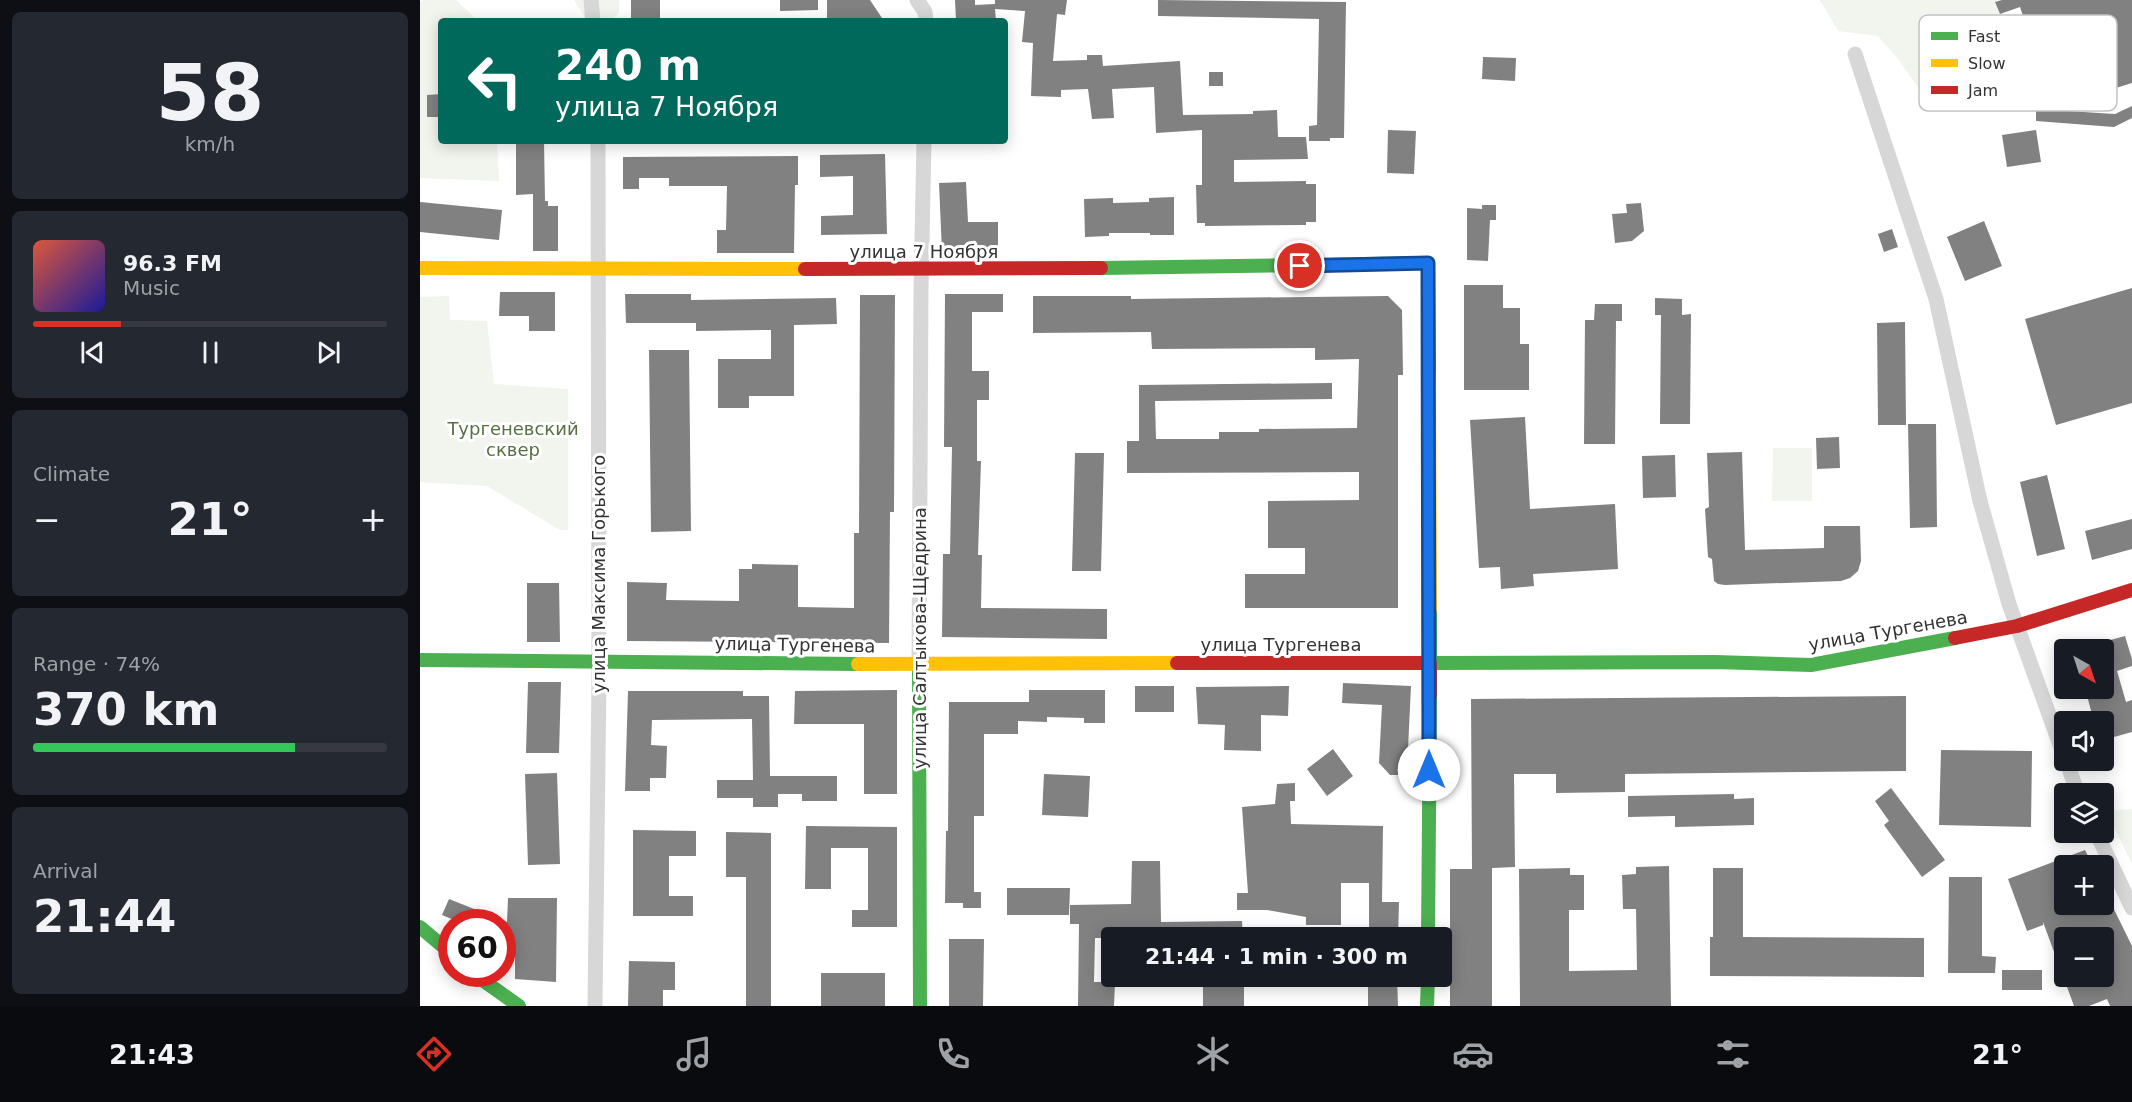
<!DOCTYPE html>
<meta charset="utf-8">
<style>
body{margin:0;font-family:"DejaVu Sans",sans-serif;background:#242831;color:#f1f3f6;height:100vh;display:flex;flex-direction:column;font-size:22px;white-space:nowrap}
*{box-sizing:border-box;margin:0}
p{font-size:20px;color:#9ea1a6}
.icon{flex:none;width:33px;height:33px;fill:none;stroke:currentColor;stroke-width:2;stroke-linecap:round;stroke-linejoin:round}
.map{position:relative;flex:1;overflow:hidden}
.details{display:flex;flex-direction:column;gap:12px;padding:12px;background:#0d0f14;width:420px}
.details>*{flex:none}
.hud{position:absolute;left:18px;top:18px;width:570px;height:126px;border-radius:6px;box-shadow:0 3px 15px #0003;background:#00695c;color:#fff;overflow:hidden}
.needle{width:39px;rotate:141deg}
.fabs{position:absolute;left:1634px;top:639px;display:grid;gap:12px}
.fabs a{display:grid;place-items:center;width:60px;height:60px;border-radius:6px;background:#171b24;box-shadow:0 3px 15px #0003;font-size:30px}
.speed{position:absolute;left:18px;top:909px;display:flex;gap:12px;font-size:30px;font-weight:700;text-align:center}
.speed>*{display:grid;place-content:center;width:78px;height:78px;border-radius:50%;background:#171b24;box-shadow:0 3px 15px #0003;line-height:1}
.speed .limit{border:9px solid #d22;background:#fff;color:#111}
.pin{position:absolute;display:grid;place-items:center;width:51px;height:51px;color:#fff;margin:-26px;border:3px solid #fff;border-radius:50%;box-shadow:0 2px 6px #0007}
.me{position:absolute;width:66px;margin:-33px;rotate:0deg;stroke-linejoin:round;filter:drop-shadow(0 0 4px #0008)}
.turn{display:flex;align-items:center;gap:21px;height:126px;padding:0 18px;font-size:27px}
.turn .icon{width:78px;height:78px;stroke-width:2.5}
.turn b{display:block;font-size:42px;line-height:51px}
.big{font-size:45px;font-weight:700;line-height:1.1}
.details .tile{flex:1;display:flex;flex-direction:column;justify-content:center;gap:9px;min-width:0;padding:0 21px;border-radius:9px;background:#242831}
.details .dial{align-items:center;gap:0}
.dial b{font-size:78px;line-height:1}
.song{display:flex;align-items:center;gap:18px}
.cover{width:72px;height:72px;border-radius:9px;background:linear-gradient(135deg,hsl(10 70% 55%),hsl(240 70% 35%))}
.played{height:6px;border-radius:3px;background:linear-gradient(90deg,#d93025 25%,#363941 25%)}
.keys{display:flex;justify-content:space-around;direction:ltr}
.heat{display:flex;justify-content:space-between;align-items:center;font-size:33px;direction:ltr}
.charge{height:9px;border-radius:4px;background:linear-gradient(90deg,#34c759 74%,#363941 0)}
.trip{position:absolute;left:681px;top:927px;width:351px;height:60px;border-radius:6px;background:#171b24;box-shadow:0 3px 15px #0003;font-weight:700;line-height:60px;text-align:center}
.dock{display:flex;height:96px;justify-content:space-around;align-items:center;background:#090b0e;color:#9ea1a6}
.dock .icon{width:42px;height:42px}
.dock .on{color:#d93025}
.dock b{font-size:27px;color:#f1f3f6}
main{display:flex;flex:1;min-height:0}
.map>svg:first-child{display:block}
.green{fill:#f1f5ed}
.building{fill:#818181}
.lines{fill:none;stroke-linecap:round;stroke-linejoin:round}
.street{stroke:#d7d7d7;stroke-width:15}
.fast{stroke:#4caf50;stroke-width:14}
.slow{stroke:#ffc107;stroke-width:14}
.jam{stroke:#c62828;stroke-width:14}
.route-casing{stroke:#114b97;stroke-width:15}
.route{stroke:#1a73e8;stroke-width:10}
.labels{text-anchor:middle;stroke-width:6;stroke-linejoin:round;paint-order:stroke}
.street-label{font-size:18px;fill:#333;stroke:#fff}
.park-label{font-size:18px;fill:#56703f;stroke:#fff}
.key{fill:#fff;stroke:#c2c2c2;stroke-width:1.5}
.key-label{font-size:16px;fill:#333}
</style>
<main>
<section class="details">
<div class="tile dial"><b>58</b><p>km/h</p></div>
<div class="tile">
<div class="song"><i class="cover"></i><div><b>96.3 FM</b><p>Music</p></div></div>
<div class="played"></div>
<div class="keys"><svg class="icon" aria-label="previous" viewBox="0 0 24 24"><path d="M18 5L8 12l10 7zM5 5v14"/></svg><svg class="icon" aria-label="pause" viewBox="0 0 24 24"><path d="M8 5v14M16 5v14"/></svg><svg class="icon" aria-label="next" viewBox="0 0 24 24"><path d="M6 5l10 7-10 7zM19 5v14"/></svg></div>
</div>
<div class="tile"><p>Climate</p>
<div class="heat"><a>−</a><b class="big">21°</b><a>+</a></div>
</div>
<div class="tile"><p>Range · 74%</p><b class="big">370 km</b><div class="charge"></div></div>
<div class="tile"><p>Arrival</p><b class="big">21:44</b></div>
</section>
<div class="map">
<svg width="1712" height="1006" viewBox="0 0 1712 1006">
<rect width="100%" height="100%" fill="#fff"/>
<path class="green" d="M3 0H36L51 14 56 21H21V141H77L79 181 0 178V2Z
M154 0H199V13L190 21H167Z
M1400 0H1582L1575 3 1580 14 1611 40 1607 70 1592 94 1512 107 1477 58 1458 36 1418 31Z
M29 296 30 320 67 321 74 384 148 389V530H140L67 486 0 482V297Z
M1353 448H1392V501H1352Z
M1712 809V864L1686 811Z"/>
<path class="building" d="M211 0H240V21H211Z
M360 0H398V10L360 11Z
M407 0H450L464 21H407Z
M535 0H555V5L575 4V0H647L645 15 637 14 633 61 667 60V55H682L683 66 760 61 763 115 833 114V111L857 110 858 137H886L888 159 814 160V182L886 181V184H896V222H886V225L785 226V223H777L776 185H782V130L736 133 734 87 692 89 694 118 672 119 668 89 641 90V97L611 96 613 43 602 42 605 11 575 9 576 21H536Z
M738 0 926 2 924 138H910V141H889V126L897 125 899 19 738 16Z
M1582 0H1712V83L1683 92 1657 23 1611 40 1600 7 1580 14 1575 2Z
M1063 57 1096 58 1095 81 1062 79Z
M789 72H803V86H789Z
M21 94V117H7V95Z
M1712 106V118L1694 127 1616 121V109L1695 114Z
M968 130 996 131 994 174 967 173Z
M1616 130 1621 162 1587 167 1582 135Z
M96 141H124L125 201H128V206H138V251H113V194L96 195Z
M465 154 467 234 401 235V216L433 215V176L400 177V155Z
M378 156V185H375L374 253H297V230H306L307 186H249V178H219V189H203V157Z
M546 182 548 222H578V252H522L519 183Z
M754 197V235H730V233H689V236L665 237 664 199 693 198V203L729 202V198Z
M0 202 82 210 79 240 0 232Z
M1221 203 1224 231 1212 241 1195 243 1192 214 1207 213 1206 204Z
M1062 205H1076V220H1070L1068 261 1047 260V208L1062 209Z
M1564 221 1582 266 1545 281 1527 237Z
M1472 229 1478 247 1464 252 1458 234Z
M1044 285H1083V308H1100V344H1109V390H1044Z
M1712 288V403L1636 425 1605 319Z
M80 292H135V331H109V316H79Z
M205 294H271V300L416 298 417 324 374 325V396H329V408H298V359H351V330L276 331V323H206Z
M525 294H583V312H552V371H569V400H557V461H561L558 555H562L561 608 687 609V639L522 637 523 554H530L532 447H524Z
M440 295H475L474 512H470L469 643 207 641V582L247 583 246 600 319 601V569H332V564L378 565V607L434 608V533H439Z
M613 296H711V299L968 296 982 310 983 375H978V608H825V574H885V548H848V501L939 500V472L707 473V441H719V385L912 383V399L735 401 736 439H799V432H839V429L937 428 939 359 895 360V348L732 349 731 332 613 333Z
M1235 298 1262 299V315L1271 314 1270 424H1240L1241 315H1235Z
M1175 304H1202V321H1196L1195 444H1164L1165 320H1174Z
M1485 322 1486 425H1458L1457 323Z
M229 350H269L271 531 231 532Z
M1105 417 1110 509 1195 504 1198 569 1113 574 1114 586 1081 589 1080 567 1059 568 1050 420Z
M1488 424H1516L1517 527 1490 528Z
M1419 437 1420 468 1397 469 1396 438Z
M1322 452 1325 550 1404 548V526H1440L1441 561 1438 571 1430 578 1421 581 1305 585 1298 584 1294 581 1292 559 1288 557 1285 509 1289 507 1287 453Z
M655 453H684L681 571H652Z
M1255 455 1256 497 1223 498 1222 456Z
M1627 475 1645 549 1617 556 1600 482Z
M1712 519V549L1672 560 1665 531Z
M107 583H139L140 642H107Z
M1705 636 1712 659V666L1697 671 1706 702 1712 700V732L1683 740V722H1674L1665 688H1683V642Z
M108 682H141L139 753H106Z
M923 683 991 686 988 749H985V775H970L959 763 962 705 922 703Z
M715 686H754V712H715Z
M869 686 868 716 841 715V751L804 750 805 725 778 724 776 687Z
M477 690V794H444V724H374L375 691Z
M609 690H685V723H664V718L627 717V722L598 721V734H564V816H554V892H561V908H543V903H525L526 831H528L529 702H609Z
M208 691H323V696H349L350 776H417V801H382V794H358V807H333V798H297V780H333L332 719 232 720 231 745 247 746 246 778H230V791H205Z
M1486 696V771L1205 774V792L1136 793V774H1094L1095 867 1072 868V1006H1030V869H1052L1051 699Z
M913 749 933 776 907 796 887 769Z
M1521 750 1612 751 1611 827 1519 825Z
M137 773 140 864 108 865 105 774Z
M624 774 670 776 668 817 622 815Z
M875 783V801H870L871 824 963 826 962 902H979L978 938H949V883H921V925H886V917L847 910H817V893H828L822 807 855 804 857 784Z
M1471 788 1525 860 1502 877 1464 825 1469 821 1455 801Z
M1314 794V799L1334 798V825L1255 827V816L1208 817V796Z
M386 826 477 827V927H432V910H448V848H411V889H385Z
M213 830 276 831V856H249V896H273V916H213Z
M306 832 351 833V1006H326V877H306Z
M1665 850 1673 866H1644V904H1683V887L1712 946V1006H1690L1687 999 1669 1006H1654L1643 976H1683V938H1644L1643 976 1623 922V925L1607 931 1588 879Z
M712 861H740L741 922 822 921 823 938H675L674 982H695L694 1006H658L659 924H650V905L711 904Z
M1249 866 1251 1006H1100L1099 869 1150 868V875H1164V910H1149V971L1217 970 1216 909H1203L1202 875 1216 874V867Z
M1293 868H1323V937L1504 938V977L1290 976V937H1293Z
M1529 877H1562V956L1576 957 1575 973H1528Z
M587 888H650L649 915H587Z
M88 898H137L136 982 95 979V947L82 941V922H39L22 915 29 899 87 922Z
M529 939H564L563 1006H529Z
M209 961 255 962V990H243V1006H208Z
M1582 970H1622V990H1582Z
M401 973H465V1006H401Z
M783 976H824V1006H783Z
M948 976H977L978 1006H948Z"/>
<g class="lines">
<path class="street" d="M171 0 173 21
M497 0 505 12 506 21
M1435 54 1516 299 1560 501 1589 604 1644 756
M499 664 501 290 504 141
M1646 760 1658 794
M1676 832 1712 908
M175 1006 179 678 178 141"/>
<path class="fast" d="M681 268 1008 263 1009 375
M1010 609V663L1295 662 1391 665 1535 638
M0 660 438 664
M499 664 500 1006
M0 927 32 954
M1008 938 1010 695
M54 974 99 1006
M1007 1006 1008 976"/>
<path class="slow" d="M0 268 385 269
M1009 375 1010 609
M438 664 757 663"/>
<path class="jam" d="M385 269 681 268
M1535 638 1597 626 1712 590
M757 663H1010V695"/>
</g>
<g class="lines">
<g class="route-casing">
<path id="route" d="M880 266 1008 263 1009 770"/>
</g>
<use href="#route" class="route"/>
</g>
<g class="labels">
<g class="street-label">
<text x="504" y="258">улица 7 Ноября</text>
<text transform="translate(179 574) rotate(-90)" y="6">улица Максима Горького</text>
<text transform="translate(1468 631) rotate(-10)" y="6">улица Тургенева</text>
<text transform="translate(500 638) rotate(-90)" y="6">улица Салтыкова-Щедрина</text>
<text transform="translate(375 645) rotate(1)" y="6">улица Тургенева</text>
<text x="861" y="651">улица Тургенева</text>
</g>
<g class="park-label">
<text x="93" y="435">Тургеневский<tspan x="93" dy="21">сквер</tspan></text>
</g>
</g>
<rect x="1499" y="15" width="198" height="96" rx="9" class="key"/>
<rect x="1511" y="32" width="27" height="8" fill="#4caf50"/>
<rect x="1511" y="59" width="27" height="8" fill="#ffc107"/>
<rect x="1511" y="86" width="27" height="8" fill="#c62828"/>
<g class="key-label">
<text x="1548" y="42">Fast</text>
<text x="1548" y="69">Slow</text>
<text x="1548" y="96">Jam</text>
</g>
</svg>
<div class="fabs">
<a><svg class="needle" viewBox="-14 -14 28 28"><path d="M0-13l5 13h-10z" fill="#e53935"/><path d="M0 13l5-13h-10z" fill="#9ea1a6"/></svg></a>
<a><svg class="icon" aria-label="sound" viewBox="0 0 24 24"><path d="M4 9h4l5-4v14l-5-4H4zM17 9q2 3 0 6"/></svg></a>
<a><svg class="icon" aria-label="layers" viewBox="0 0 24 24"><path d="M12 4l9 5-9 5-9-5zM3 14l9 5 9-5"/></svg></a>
<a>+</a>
<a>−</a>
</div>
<div class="speed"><div class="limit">60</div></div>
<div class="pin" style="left:880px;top:266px;background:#d93025"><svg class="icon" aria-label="arrive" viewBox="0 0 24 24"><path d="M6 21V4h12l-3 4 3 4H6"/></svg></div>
<svg class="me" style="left:1009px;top:770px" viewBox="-20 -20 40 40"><circle r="19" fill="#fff"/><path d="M0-13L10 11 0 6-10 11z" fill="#1a73e8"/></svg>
<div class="trip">21:44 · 1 min · 300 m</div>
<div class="hud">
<div class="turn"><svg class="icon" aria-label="left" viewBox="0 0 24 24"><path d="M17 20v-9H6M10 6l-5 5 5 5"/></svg><div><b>240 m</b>улица 7 Ноября</div></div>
</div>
</div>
</main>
<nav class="dock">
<b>21:43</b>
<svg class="icon on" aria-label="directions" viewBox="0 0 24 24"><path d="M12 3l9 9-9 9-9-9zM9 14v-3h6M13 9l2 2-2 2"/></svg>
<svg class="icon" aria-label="music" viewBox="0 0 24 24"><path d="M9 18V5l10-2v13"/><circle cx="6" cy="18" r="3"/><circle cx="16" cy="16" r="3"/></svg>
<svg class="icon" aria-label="phone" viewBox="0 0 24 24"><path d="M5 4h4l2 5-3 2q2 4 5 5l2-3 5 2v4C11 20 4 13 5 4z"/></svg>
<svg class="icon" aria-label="climate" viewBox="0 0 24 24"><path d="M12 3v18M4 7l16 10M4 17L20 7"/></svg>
<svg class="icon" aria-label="car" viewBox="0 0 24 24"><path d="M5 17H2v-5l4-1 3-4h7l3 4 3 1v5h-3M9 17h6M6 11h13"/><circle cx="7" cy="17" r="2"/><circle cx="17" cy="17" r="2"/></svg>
<svg class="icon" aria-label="filters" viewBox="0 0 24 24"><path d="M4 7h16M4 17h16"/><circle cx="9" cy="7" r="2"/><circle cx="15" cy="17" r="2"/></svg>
<b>21°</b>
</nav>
